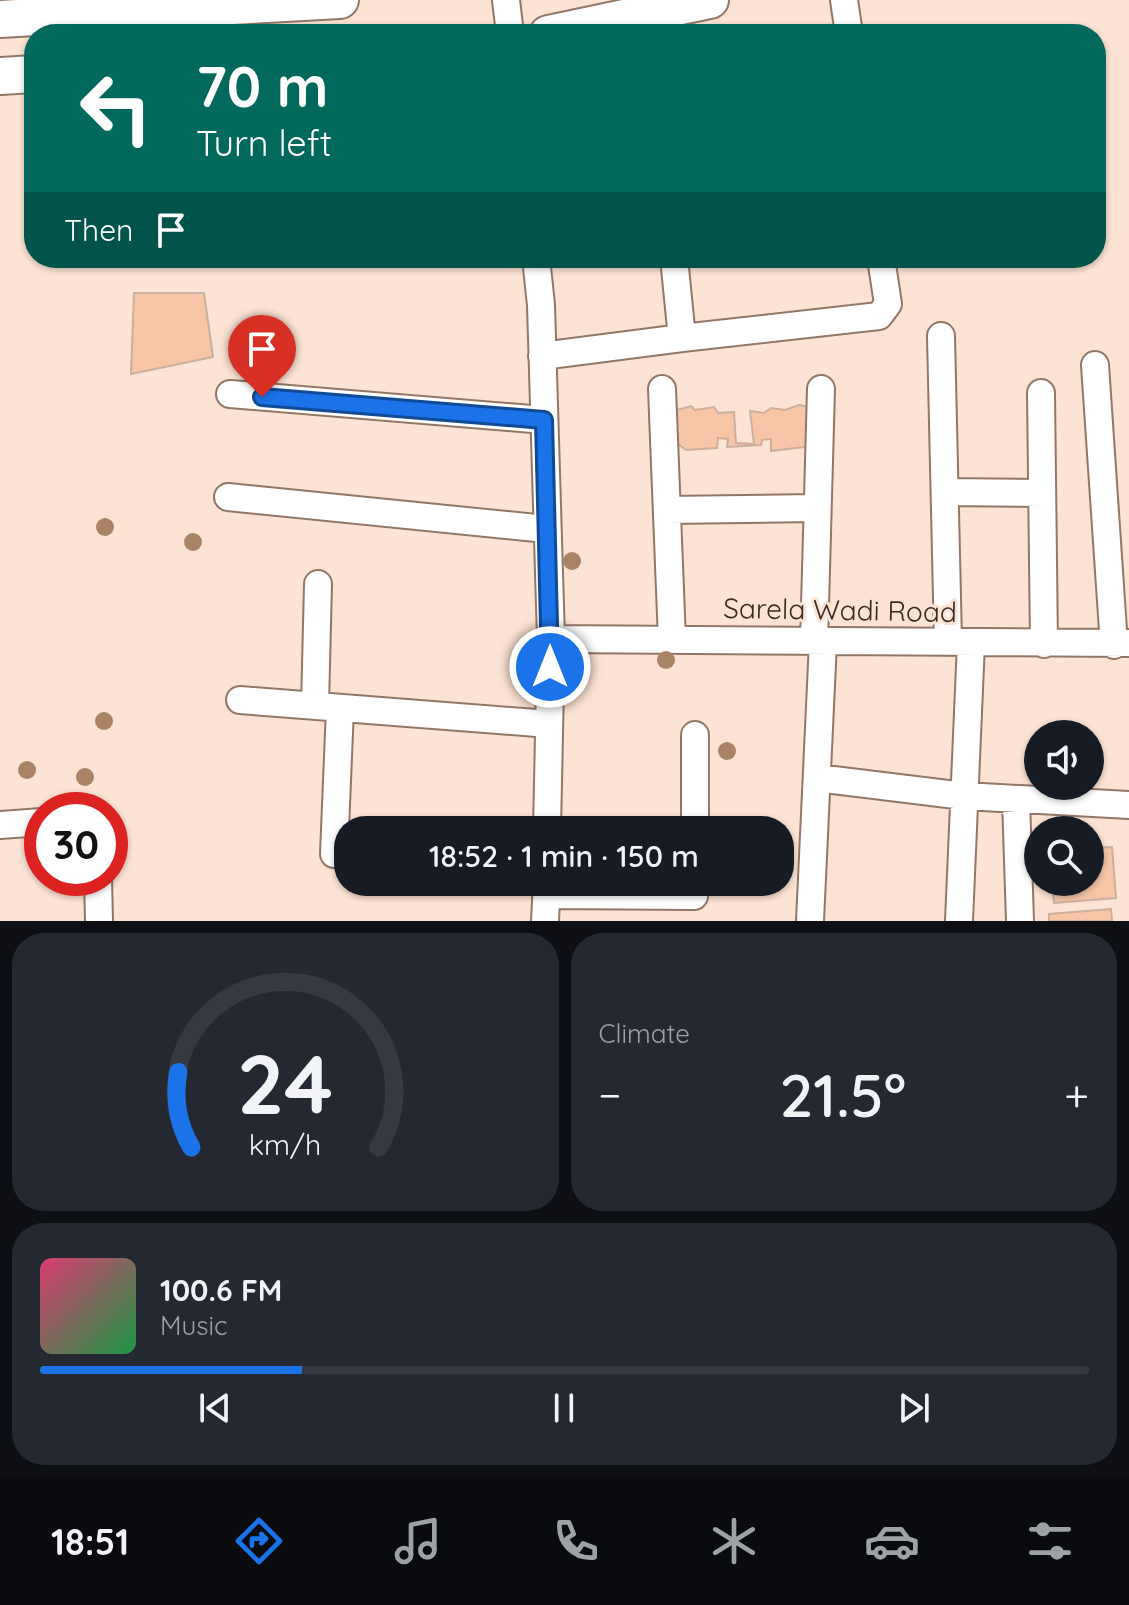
<!DOCTYPE html>
<meta charset="utf-8">
<style>
body{margin:0;font-family:Quicksand,sans-serif;background:#242831;color:#f1f3f6;height:100vh;display:flex;flex-direction:column;font-size:30px;white-space:nowrap}
*{box-sizing:border-box;margin:0}
p{font-size:26px;color:#9ea1a6}
.icon{flex:none;width:44px;height:44px;fill:none;stroke:currentColor;stroke-width:2;stroke-linecap:round;stroke-linejoin:round}
.map{position:relative;height:921px;overflow:hidden}
.sheet{display:flex;flex-direction:column;gap:12px;padding:12px;background:#0d0f14;flex:1}
.sheet>*{flex:none}
.banner{position:absolute;left:24px;top:24px;width:1082px;height:244px;border-radius:32px;box-shadow:0 2px 6px #0004;background:#00695c;color:#fff;overflow:hidden}
.buttons{position:absolute;left:1024px;top:720px;display:grid;gap:16px}
.buttons a{display:grid;place-items:center;width:80px;height:80px;border-radius:50%;background:#171b24;box-shadow:0 2px 6px #0004;font-size:40px}
.speed{position:absolute;left:24px;top:792px;display:flex;gap:16px;font-size:40px;font-weight:700;text-align:center}
.speed>*{display:grid;place-content:center;width:104px;height:104px;border-radius:50%;background:#171b24;box-shadow:0 2px 6px #0004;line-height:1}
.speed .limit{border:12px solid #d22;background:#fff;color:#111}
.pin{position:absolute;display:grid;place-items:center;width:68px;height:68px;color:#fff;margin:-82px -34px;border-radius:50% 50% 50% 0;rotate:-45deg;box-shadow:0 0 8px #0007}
.pin .icon{rotate:45deg}
.me{position:absolute;width:88px;margin:-44px;rotate:0deg;stroke-linejoin:round;filter:drop-shadow(0 0 6px #0008)}
.turn{display:flex;align-items:center;gap:28px;height:168px;padding:0 40px;font-size:36px}
.turn .icon{width:104px;height:104px;stroke-width:2.5}
.turn b{display:block;font-size:56px;line-height:68px}
.then{display:flex;align-items:center;height:76px;padding:0 40px;background:#0003;gap:16px;font-size:30px}
.big{font-size:60px;font-weight:600;line-height:1.1}
.sheet .tile{flex:1;display:flex;flex-direction:column;justify-content:center;gap:12px;min-width:0;padding:0 28px;border-radius:32px;background:#242831}
.sheet .dial{align-items:center;gap:0}
.dial svg{height:208px;overflow:visible;fill:none;stroke:#363941;stroke-width:7;stroke-linecap:round;text-anchor:middle}
.dial text{fill:#f1f3f6;stroke:none}
.song{display:flex;align-items:center;gap:24px}
.cover{width:96px;height:96px;border-radius:12px;background:linear-gradient(135deg,hsl(340 70% 55%),hsl(140 70% 35%))}
.played{height:8px;border-radius:4px;background:linear-gradient(90deg,#1a73e8 25%,#363941 25%)}
.keys{display:flex;justify-content:space-around;direction:ltr}
.heat{display:flex;justify-content:space-between;align-items:center;font-size:44px;direction:ltr}
.sheet .tiles{flex:1;display:grid;gap:12px;grid-template-columns:1fr 1fr}
.tile:last-child{grid-column:span 2}
.trip{position:absolute;left:334px;top:816px;width:460px;height:80px;border-radius:32px;background:#171b24;box-shadow:0 2px 6px #0004;font-weight:600;line-height:80px;text-align:center}
.tabs{display:flex;height:128px;justify-content:space-around;align-items:center;background:#090b0e;color:#9ea1a6}
.tabs .icon{width:56px;height:56px}
.tabs .current{color:#1a73e8}
.tabs b{font-size:36px;color:#f1f3f6}
.map>svg:first-child{display:block}
.building{fill:#f6c6a6;stroke:#ccaf9c;stroke-width:2}
.lines{fill:none;stroke-linecap:round;stroke-linejoin:round}
.street-casing{stroke:#937766;stroke-width:30}
.secondary-casing{stroke:#937766;stroke-width:40}
.street{stroke:#fff;stroke-width:26}
.secondary{stroke:#fff;stroke-width:36}
.tree{fill:#aa8365}
.route-casing{stroke:#114b97;stroke-width:20}
.route{stroke:#1a73e8;stroke-width:14}
.labels{text-anchor:middle;stroke-width:6;stroke-linejoin:round;paint-order:stroke}
.street-label{font-size:28px;fill:#362b23;stroke:#fce3d3}
</style>
<div class="map">
<svg width="1129" height="921" viewBox="0 0 1129 921">
<rect width="100%" height="100%" fill="#fce3d3"/>
<path class="building" d="M134 293H204L213 357 131 374Z
M799 405 811 407 808 442 804 447 771 451V439L762 440 761 445 727 447 728 439 718 438 717 448 686 450 675 442 673 411 691 406 695 410 714 407 718 413 734 412 736 443 754 444 750 411 764 413 771 408 785 410Z
M1112 847 1116 898 1054 903 1052 882H1090V848Z
M1111 909 1112 921H1049V914Z"/>
<g class="lines">
<g class="street-casing">
<path id="street" d="M506 0 510 34
M844 0 849 34
M536 258 541 305 551 639 547 830
M674 258 682 338 879 316 888 304 881 258
M941 336 948 641
M542 356 682 338
M1095 365 1114 645
M662 389 672 640
M1041 393 1044 644
M230 394 544 420
M946 492 1042 493
M228 497 546 529
M667 510 817 508
M551 639 1129 643
M814 642 821 389
M240 700 549 724
M315 706 318 584
M817 778 964 796 1129 805
M1016 800 1020 921
M0 825 42 822
M695 830V735
M334 854 340 708
M98 878 99 921
M546 895 694 896
M545 921 547 882
M810 921 823 642
M959 921 971 643"/>
</g>
<g class="secondary-casing">
<path id="secondary" d="M0 19 340 0
M548 34 710 0
M0 76 34 74"/>
</g>
<use href="#street" class="street"/>
<use href="#secondary" class="secondary"/>
</g>
<g class="tree">
<circle cx="105" cy="527" r="9"/>
<circle cx="193" cy="542" r="9"/>
<circle cx="572" cy="561" r="9"/>
<circle cx="666" cy="660" r="9"/>
<circle cx="104" cy="721" r="9"/>
<circle cx="727" cy="751" r="9"/>
<circle cx="27" cy="770" r="9"/>
<circle cx="85" cy="777" r="9"/>
</g>
<g class="lines">
<g class="route-casing">
<path id="route" d="M262 397 544 420 550 667"/>
</g>
<use href="#route" class="route"/>
</g>
<g class="labels">
<g class="street-label">
<text transform="translate(840 610) rotate(1)" y="10">Sarela Wadi Road</text>
</g>
</g>
</svg>
<div class="buttons">
<a><svg class="icon" aria-label="sound" viewBox="0 0 24 24"><path d="M4 9h4l5-4v14l-5-4H4zM17 9q2 3 0 6"/></svg></a>
<a><svg class="icon" aria-label="search" viewBox="0 0 24 24"><circle cx="10" cy="10" r="6"/><path d="M15 15l6 6"/></svg></a>
</div>
<div class="speed"><div class="limit">30</div></div>
<div class="pin" style="left:262px;top:397px;background:#d93025"><svg class="icon" aria-label="arrive" viewBox="0 0 24 24"><path d="M6 21V4h12l-3 4 3 4H6"/></svg></div>
<svg class="me" style="left:550px;top:667px" viewBox="-20 -20 40 40"><circle r="17" fill="#1a73e8" stroke="#fff" stroke-width="3"/><path d="M0-11L8 9 0 5-8 9z" fill="#fff"/></svg>
<div class="trip">18:52 · 1 min · 150 m</div>
<div class="banner">
<div class="turn"><svg class="icon" aria-label="left" viewBox="0 0 24 24"><path d="M17 20v-9H6M10 6l-5 5 5 5"/></svg><div><b>70 m</b>Turn left</div></div>
<div class="then">Then<svg class="icon" aria-label="arrive" viewBox="0 0 24 24"><path d="M6 21V4h12l-3 4 3 4H6"/></svg></div>
</div>
</div>
<section class="sheet">
<div class="tiles">
<div class="tile dial"><svg viewBox="0 0 100 80">
<path d="M14 69A42 42 0 1 1 86 69"/>
<path d="M14 69A42 42 0 0 1 9 40" stroke="#1a73e8"/>
<text x="50" y="56" font-size="32" font-weight="700">24</text>
<text x="50" y="72" font-size="11">km/h</text>
</svg></div>
<div class="tile"><p>Climate</p>
<div class="heat"><a>−</a><b class="big">21.5°</b><a>+</a></div>
</div>
<div class="tile">
<div class="song"><i class="cover"></i><div><b>100.6 FM</b><p>Music</p></div></div>
<div class="played"></div>
<div class="keys"><svg class="icon" aria-label="previous" viewBox="0 0 24 24"><path d="M18 5L8 12l10 7zM5 5v14"/></svg><svg class="icon" aria-label="pause" viewBox="0 0 24 24"><path d="M8 5v14M16 5v14"/></svg><svg class="icon" aria-label="next" viewBox="0 0 24 24"><path d="M6 5l10 7-10 7zM19 5v14"/></svg></div>
</div>
</div>
</section>
<nav class="tabs">
<b>18:51</b>
<svg class="icon current" aria-label="directions" viewBox="0 0 24 24"><path d="M12 3l9 9-9 9-9-9zM9 14v-3h6M13 9l2 2-2 2"/></svg>
<svg class="icon" aria-label="music" viewBox="0 0 24 24"><path d="M9 18V5l10-2v13"/><circle cx="6" cy="18" r="3"/><circle cx="16" cy="16" r="3"/></svg>
<svg class="icon" aria-label="phone" viewBox="0 0 24 24"><path d="M5 4h4l2 5-3 2q2 4 5 5l2-3 5 2v4C11 20 4 13 5 4z"/></svg>
<svg class="icon" aria-label="climate" viewBox="0 0 24 24"><path d="M12 3v18M4 7l16 10M4 17L20 7"/></svg>
<svg class="icon" aria-label="car" viewBox="0 0 24 24"><path d="M5 17H2v-5l4-1 3-4h7l3 4 3 1v5h-3M9 17h6M6 11h13"/><circle cx="7" cy="17" r="2"/><circle cx="17" cy="17" r="2"/></svg>
<svg class="icon" aria-label="filters" viewBox="0 0 24 24"><path d="M4 7h16M4 17h16"/><circle cx="9" cy="7" r="2"/><circle cx="15" cy="17" r="2"/></svg>
</nav>
